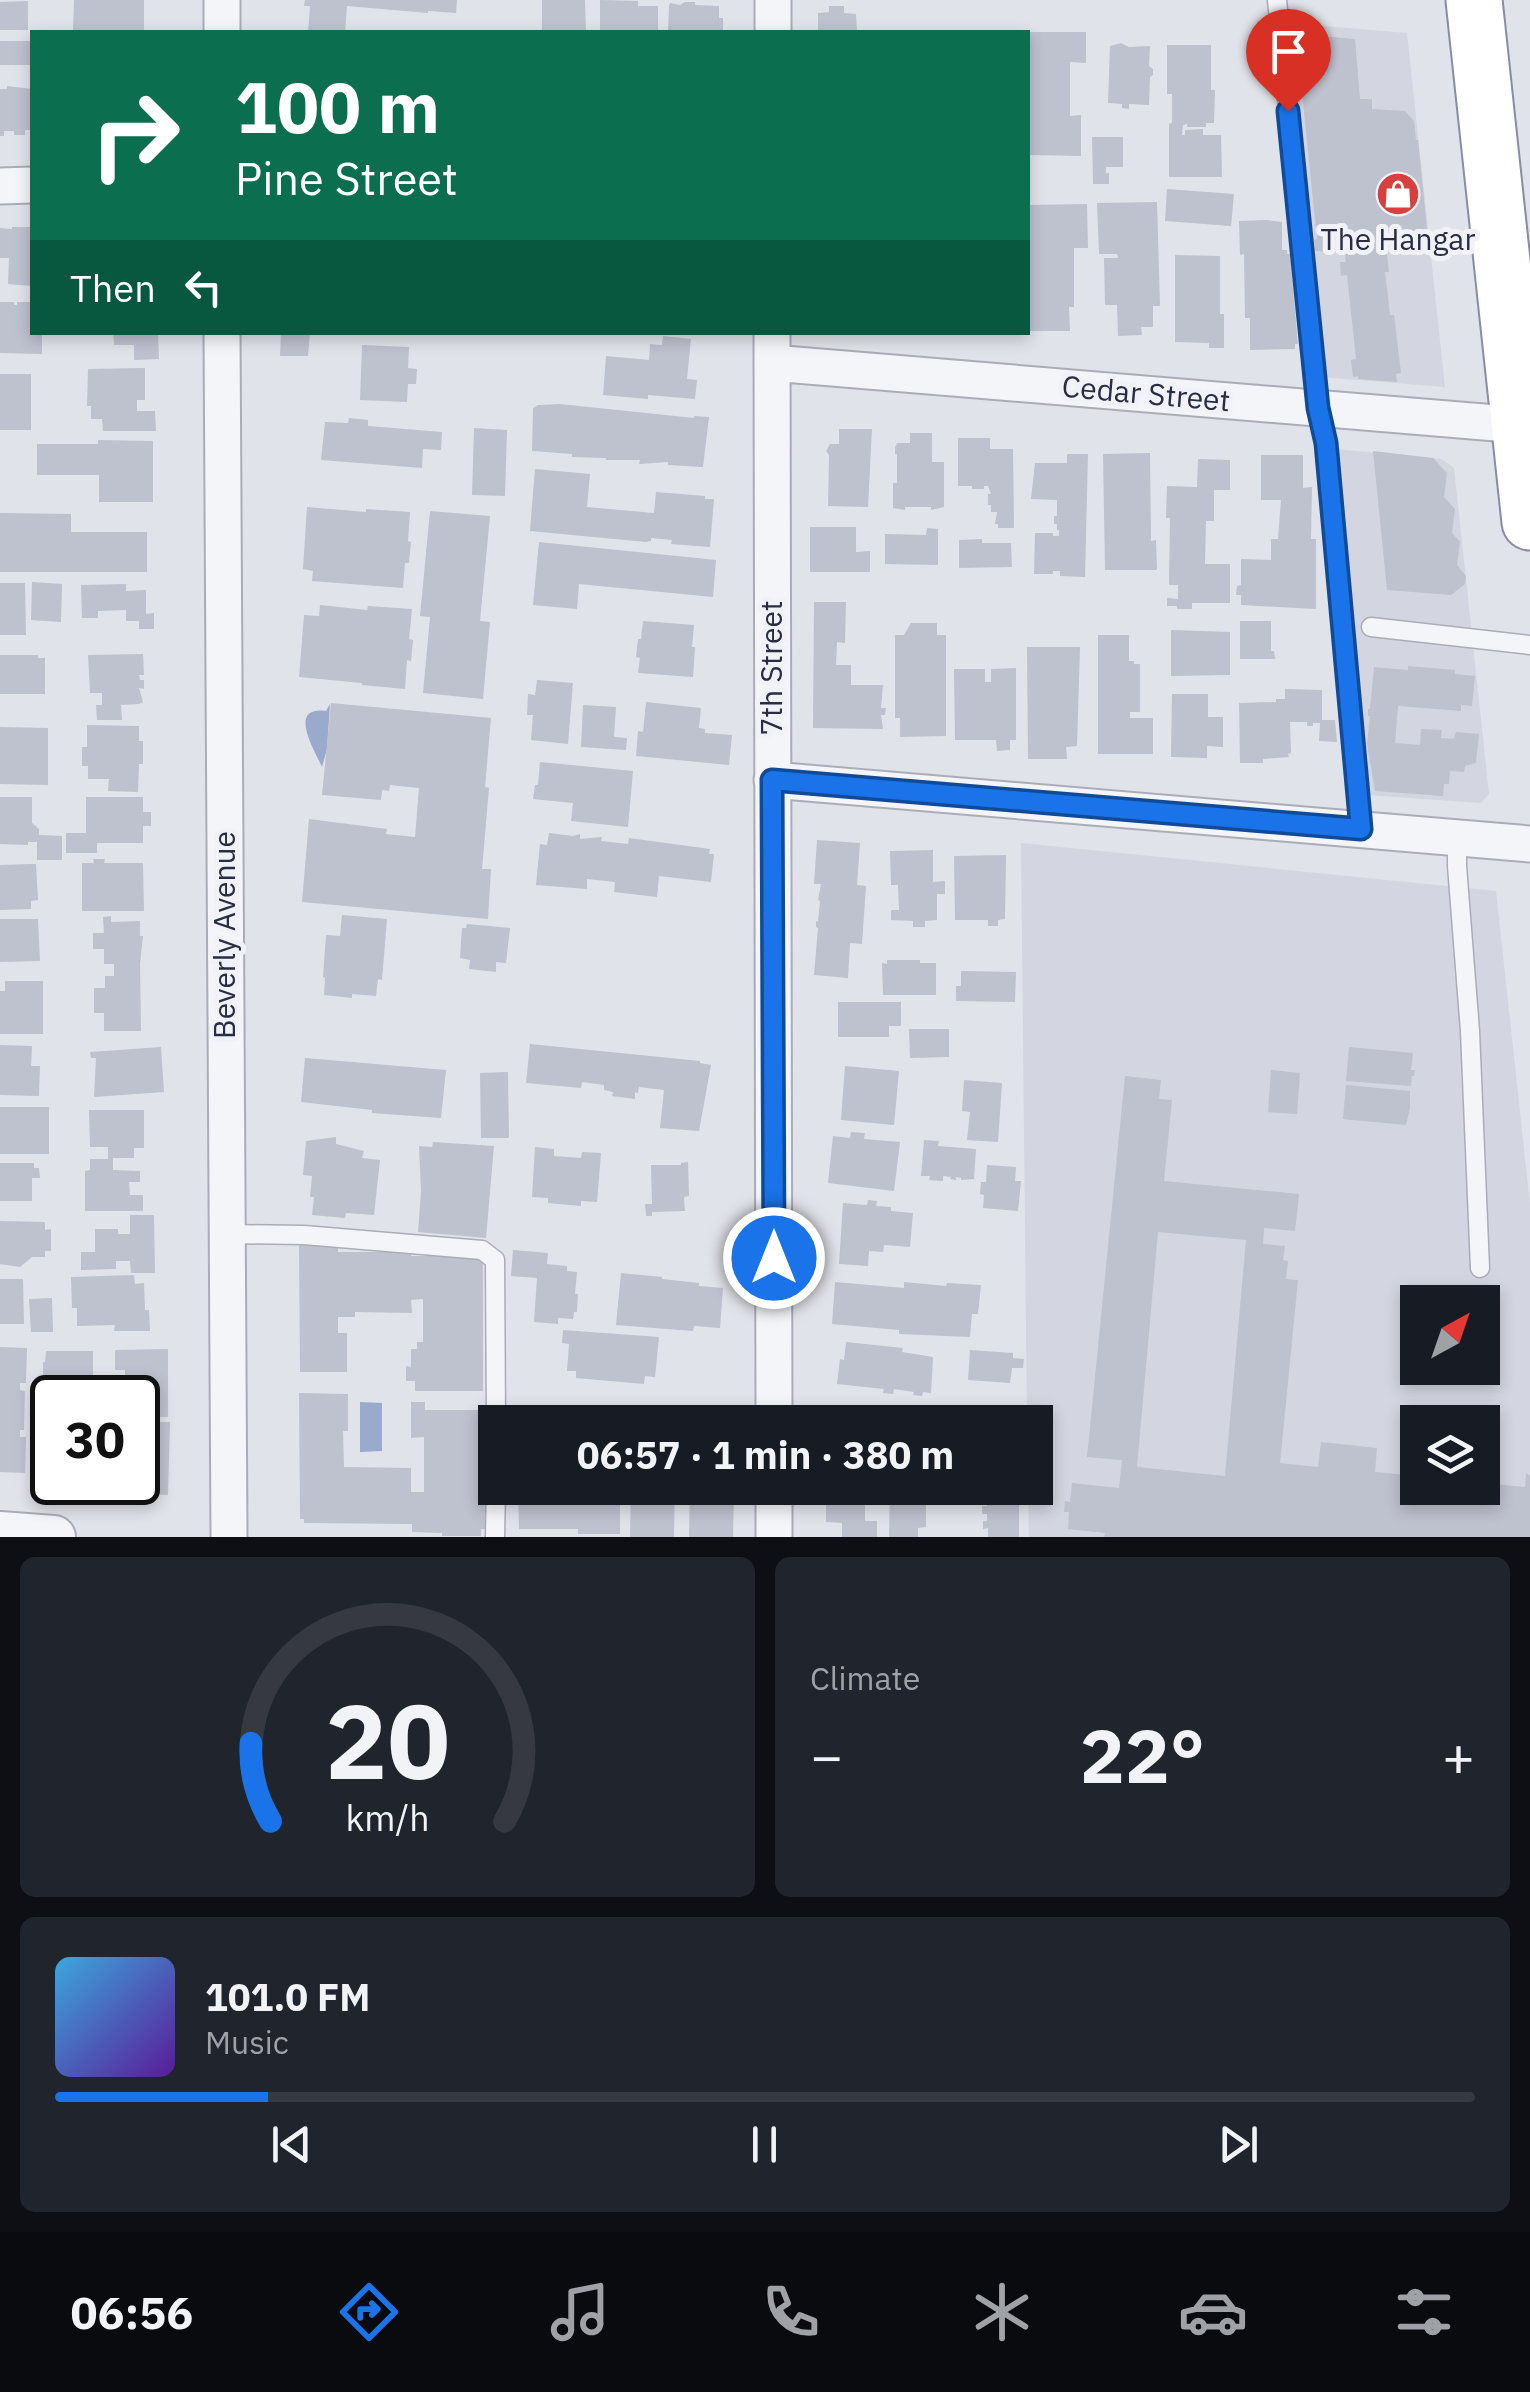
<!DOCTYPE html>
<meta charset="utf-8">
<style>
body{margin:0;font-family:"IBM Plex Sans",sans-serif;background:#20242c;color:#f1f3f6;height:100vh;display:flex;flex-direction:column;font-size:38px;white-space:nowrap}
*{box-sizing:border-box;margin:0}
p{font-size:32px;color:#9ea1a6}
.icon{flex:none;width:55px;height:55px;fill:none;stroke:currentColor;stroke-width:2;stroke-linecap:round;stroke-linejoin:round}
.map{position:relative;height:1537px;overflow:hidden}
.panel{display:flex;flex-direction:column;gap:20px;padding:20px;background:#0d0f14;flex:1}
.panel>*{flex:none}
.top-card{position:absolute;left:30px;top:30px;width:1000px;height:305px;border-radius:0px;box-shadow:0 5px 15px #0003;background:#0b6e4f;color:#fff;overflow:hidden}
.needle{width:65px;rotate:40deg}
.controls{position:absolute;left:1400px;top:1285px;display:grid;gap:20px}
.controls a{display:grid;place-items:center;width:100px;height:100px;border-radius:0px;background:#171b24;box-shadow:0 5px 15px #0003;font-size:50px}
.speed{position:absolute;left:30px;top:1375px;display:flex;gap:20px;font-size:50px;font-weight:700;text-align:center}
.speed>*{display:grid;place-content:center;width:130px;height:130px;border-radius:50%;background:#171b24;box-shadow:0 5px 15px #0003;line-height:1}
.speed .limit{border:5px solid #111;border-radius:15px;background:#fff;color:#111}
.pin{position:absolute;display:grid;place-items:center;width:85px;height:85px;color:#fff;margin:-102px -42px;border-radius:50% 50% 50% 0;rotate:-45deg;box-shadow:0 0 10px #0007}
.pin .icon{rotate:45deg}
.me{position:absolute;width:110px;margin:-55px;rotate:0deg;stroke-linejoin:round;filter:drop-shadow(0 0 8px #0008)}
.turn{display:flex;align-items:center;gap:35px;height:210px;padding:0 40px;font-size:45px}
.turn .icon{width:130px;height:130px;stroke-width:2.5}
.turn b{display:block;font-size:70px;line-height:85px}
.then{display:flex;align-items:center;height:95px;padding:0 40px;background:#0003;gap:20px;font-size:38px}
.big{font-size:75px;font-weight:700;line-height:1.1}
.panel .widget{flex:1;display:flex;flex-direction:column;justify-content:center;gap:15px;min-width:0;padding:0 35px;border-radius:15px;background:#20242c}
.panel .dial{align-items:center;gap:0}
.dial svg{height:260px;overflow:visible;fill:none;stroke:#363941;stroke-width:7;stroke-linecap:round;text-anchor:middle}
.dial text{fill:#f1f3f6;stroke:none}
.song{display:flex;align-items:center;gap:30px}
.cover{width:120px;height:120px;border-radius:15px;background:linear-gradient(135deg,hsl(200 70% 55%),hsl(270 70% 35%))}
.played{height:10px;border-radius:5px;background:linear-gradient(90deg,#1a73e8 15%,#363941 15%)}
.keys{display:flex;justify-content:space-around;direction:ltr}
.heat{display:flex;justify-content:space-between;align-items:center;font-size:55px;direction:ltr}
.panel .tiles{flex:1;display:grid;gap:20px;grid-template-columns:1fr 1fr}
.widget:last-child{grid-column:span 2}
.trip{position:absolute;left:478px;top:1405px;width:575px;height:100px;border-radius:0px;background:#171b24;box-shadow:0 5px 15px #0003;font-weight:700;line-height:100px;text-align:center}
.tabs{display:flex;height:160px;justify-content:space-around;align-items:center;background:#090b0e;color:#9ea1a6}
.tabs .icon{width:70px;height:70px}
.tabs .active{color:#1a73e8}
.tabs b{font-size:45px;color:#f1f3f6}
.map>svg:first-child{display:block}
.built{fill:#d3d5e0;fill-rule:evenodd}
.water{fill:#9aaacc}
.building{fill:#bec1ce;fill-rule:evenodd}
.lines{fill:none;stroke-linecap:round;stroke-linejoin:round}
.service-casing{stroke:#aaacb8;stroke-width:21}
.minor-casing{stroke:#aaacb8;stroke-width:39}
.tertiary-casing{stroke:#aaacb8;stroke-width:46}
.trunk-casing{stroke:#878da2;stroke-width:59}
.service{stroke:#f4f5f8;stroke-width:18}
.minor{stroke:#f4f5f8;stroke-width:35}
.tertiary{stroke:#f4f5f8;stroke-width:42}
.trunk{stroke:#fff;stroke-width:55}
.route-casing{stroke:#114b97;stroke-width:25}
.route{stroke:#1a73e8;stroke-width:18}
.labels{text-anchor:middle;stroke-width:10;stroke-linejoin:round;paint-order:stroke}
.poi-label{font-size:30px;fill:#282d43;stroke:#f1f2f8}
.street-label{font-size:30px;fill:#282d43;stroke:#f1f2f8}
</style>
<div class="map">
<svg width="1530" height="1537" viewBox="0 0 1530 1537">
<rect width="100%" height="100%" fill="#e1e3ea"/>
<path class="built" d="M1287 23 1407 33 1445 387 1321 377Z
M1335 449 1442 459 1454 468 1489 794 1481 803 1366 795Z
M1021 843 1496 891 1530 1204V1537H1029L1028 1488H1035V1422H1027ZM1418 1302H1482V1368H1418ZM1418 1422H1482V1488H1418Z"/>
<path class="water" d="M330 704 327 749 322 767C314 749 287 706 326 711Z
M360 1402 382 1403V1451L360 1452Z"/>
<path class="building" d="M74 0H144V31L73 30Z
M305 0H457L456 13 428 11V13L347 6 345 32H308L310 6H304Z
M542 0H585L586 32H542Z
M600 0 638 1V6H658V32H600Z
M28 1V30H0V2Z
M685 2H695V5L719 6V18H723V32H668L669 5 670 3 680 5Z
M829 6H844V13L856 14 857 32H818V13L829 12Z
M1028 32H1086V63L1070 62V116L1081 115V156L1028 155Z
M1296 34 1355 39 1360 99H1372V109L1405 111 1414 121 1416 140H1418L1429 249 1386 245 1389 272H1385L1390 315H1394L1401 373 1396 374 1397 382 1358 379V376L1353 377 1351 360 1356 359 1347 275 1341 276 1340 262H1346L1345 253 1315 251 1314 240 1317 239Z
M0 41H32V65H0Z
M1121 43 1129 47 1150 46 1149 66 1153 69V75L1150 77 1149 105 1129 104V109L1122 108V104L1108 103 1110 46Z
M1167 45H1211V90H1215L1214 123H1206V127H1187V124L1183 125 1182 135H1185V130L1203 129V135H1221L1222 177H1169V124L1172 123V94H1167Z
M7 86 32 89V130H25V135H14V131H4V136H0V89H7Z
M1092 137H1123V167H1106V173H1109V184H1093Z
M1167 189 1234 194 1231 226 1165 221Z
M1157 202 1160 306H1153V327H1141L1142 335 1118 336 1117 305H1105L1104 258H1118L1117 254H1099L1097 203Z
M1087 204 1088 248H1074V307H1069L1070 331H1028V205Z
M1267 220 1282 222V250H1287V254H1290L1298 344H1295V349L1250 350V318H1245L1244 254 1240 255 1239 221Z
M12 227H32V286L8 284 9 258H0V228L12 229Z
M1175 255 1220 256V314H1224V348H1209V343L1175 342Z
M0 302H14V305H17V302H32V332H42V354L0 353Z
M113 332H158L159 359 134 360V345H114Z
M281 332H310L308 356H280Z
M663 336 691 339 687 379 697 380 695 399 648 395V399L603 395 606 356 649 360 650 344 662 345Z
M362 345 409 347 408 368 417 369 416 384H408L407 402 360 400Z
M145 368V400H137V411H155L156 431H103L102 419H91V406H87L88 369Z
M0 374H31V430H0Z
M560 404 694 418V416L709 417 703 467 668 465V462L639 464 640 460H606V458L572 457V454L532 451 533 408 538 405Z
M349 418 368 420V426L442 432 441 450 423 449 422 468 321 460 325 422 348 423Z
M474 428 507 430 505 496 472 495Z
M839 429H872L868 507 828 506 829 455 826 451 830 444H839Z
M910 433H932V462H944V507L931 510V507H905V510L893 508V483H897V454H895V447L897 443H910Z
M958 438H990V449H1013L1014 528H998V524H995L997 512H991V505H988V494H991L988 486H984V489H972V486H958Z
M98 440 153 441V502H99V475H37V444H98Z
M1373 451 1433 458 1447 473 1444 497 1455 509 1452 533 1460 542 1457 565 1466 576 1465 584 1451 595 1387 590Z
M1150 453 1151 541 1156 540 1157 570H1105L1103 454Z
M1067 454H1088L1085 577 1060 576V571H1053V574H1034L1035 533H1053V536H1059V530H1057V524H1054V516H1057V500L1031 499 1035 463H1067Z
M1261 455H1303V488L1312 487 1311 539H1316V609L1241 605V595H1236L1237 586 1241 585V559L1271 560V539H1278L1281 500H1261Z
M1198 459 1230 460V490H1214V521H1206L1205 564H1230V603H1192V609H1177V606H1167V598L1178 599V585H1169L1170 518H1166L1167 486 1197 487Z
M535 469 590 474 587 507 654 513 656 492 705 496V499H714L710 547 671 544 672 540 651 538V541L646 542 530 531Z
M307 507 366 512V509L410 512 408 541 411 542 409 563H405L403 588 312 581 313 571 303 569Z
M430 511 490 516 480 621 490 622 483 699 423 693 430 617 420 616Z
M0 513 71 514V532H147V572H0Z
M810 527H856V552L870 551V572H810Z
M927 528 938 529V565L885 564V534L926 535Z
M982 539V543H1011L1012 567 959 568V540Z
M539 542 716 560 713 597 579 584 577 609 533 605Z
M32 582 62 584 61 622 31 620Z
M0 583H25L26 635H0Z
M126 584V591L146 590V614L154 613V629H139V621H126V610L98 611V618H82L81 585Z
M814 602H846L845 643 837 642 836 665H851V685H883L881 708H886L885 715H881L883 729 813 728Z
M320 605 367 610 368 606 412 609 409 639 413 640 411 661 407 660 405 689 362 685V683L299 677 304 615 319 616Z
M643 621 694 625 692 647H695L693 677 638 673 640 658 636 657 638 639H641Z
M1240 621H1271V651H1274L1275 659H1240Z
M911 623H937V635H946V736L900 737V718H895V635H904Z
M1171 630 1230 632V675L1171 676Z
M1098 635H1129V661H1134V664H1140V712H1130V718H1153V754H1098Z
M1027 647H1080L1077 746 1066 747 1067 759H1028Z
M143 654 144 675H139L140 680H144V689L139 688 143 702 139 704 121 705 122 720H97L96 705H102V693H90L88 655Z
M0 655H38V658H45V694H0Z
M1408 666 1455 670V674L1475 676 1472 706 1461 705V711L1398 706 1395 743 1420 745 1421 729 1442 730 1441 738 1454 739 1456 732 1479 734 1476 763 1465 766 1464 772 1450 771 1449 784H1444L1443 796 1375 791 1367 744 1370 716H1368V709H1370L1374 667 1408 670Z
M1016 668V740H1010V750L997 751 996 740H955L954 669H985V682H991V669Z
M537 680 573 683 568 744 531 740 533 715H527L528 694 535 695Z
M1285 689 1322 690V720H1335L1337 742 1319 741 1320 723H1313V726H1307V722H1290L1291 753 1288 754 1289 757 1263 759V763H1240L1239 703 1276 702V699H1285Z
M1172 694H1208V717H1223V747L1207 746V758L1171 757Z
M646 702 701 708 699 728 705 729V733L732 735 729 765 636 756 638 731 643 732Z
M331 703 491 718 485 787 489 788 482 869H491L488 919 302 902 309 819 387 829 386 834 415 837 419 788 390 785 389 791 382 790 381 800 322 795Z
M583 705 616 707 614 737 627 738 626 750 581 747Z
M87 725 139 726V741H143V764H139L138 792 108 791 109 779H88V766H82V747H87Z
M0 727 48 728V785L0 784Z
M540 762 633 771 628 827 571 821 573 803 533 799 535 785H538Z
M0 797H32V823L39 829V835L62 836V860H37V842H28V845L0 844Z
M86 797H143V812H151V826H143V843H97V853H66V833H86Z
M549 833 573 836 580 834V839L602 837 601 841 628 844 629 838 710 849 709 854H714L711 882 659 876 657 897 614 892 615 882 587 879V889L536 885 540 844 547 845Z
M817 840 860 843 857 885 866 886 862 944 850 943 848 978 814 975 818 928 816 927V921L818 922 820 901 818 900 821 884H814Z
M933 850V882L945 881V894H937V920L925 921V927H913V921L891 920V910H899L898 885H891L890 851Z
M1006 855 1005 919 998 920V926H988V920H955L954 856Z
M93 859H105L104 863H143L144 911H82V863H94Z
M30 864H36L38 900 31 901V909L0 910V865Z
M342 915 387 919 382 980 378 979 376 996 352 994V998L324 995 325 978 323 977 326 935 340 936Z
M111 916V922L140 921V936H143L140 964 141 1031H104V1013H94V988H105V976H114V964H104V949H93V933H104L103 917Z
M0 919H38L40 961 0 962Z
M467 924 510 928 506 963 496 962V972L469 969 470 960 460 958 462 928H466Z
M887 960H920V963H936V995H883L882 963 887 964Z
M961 971 1016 972 1015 1002 956 1001V986H961Z
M5 981H43V1034H0V991H5Z
M838 1002H901V1026H889V1037H838Z
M909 1029H949V1057L910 1058Z
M530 1044 700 1061V1063L711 1065 699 1131 660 1128 664 1090 639 1087 638 1093 635 1092V1099L612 1096 613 1092 604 1090V1085L582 1082 581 1088 526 1083Z
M0 1045 32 1046 31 1066H40L39 1096 0 1095Z
M161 1047 164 1092 94 1097 96 1058H91L90 1052Z
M1349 1047 1413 1053 1411 1070H1415L1414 1076H1412L1411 1086 1346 1081Z
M305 1058 446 1070 441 1118 372 1113V1110L301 1102Z
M845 1066 899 1071 894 1125 841 1120Z
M1271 1070 1300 1073 1297 1114 1268 1112Z
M508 1072 509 1138H481L480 1073Z
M1125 1076 1161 1080 1159 1099 1172 1100 1164 1181 1299 1194 1295 1231 1264 1228 1263 1244 1285 1246 1283 1260 1288 1261 1286 1279 1298 1280 1280 1463 1318 1467 1321 1442 1377 1448 1375 1472 1418 1476V1488H1482V1483L1525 1487 1526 1474 1530 1475V1537H1104L1105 1533 1068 1529 1069 1512H1064L1065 1501 1070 1502 1072 1483 1119 1488 1122 1460 1087 1457ZM1158 1232 1246 1240 1225 1476 1137 1467Z
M964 1080 1002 1083 998 1142 967 1140 970 1112 962 1111Z
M1346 1085 1410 1091V1108L1406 1125 1343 1119Z
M0 1107H49V1154H0Z
M89 1110H144V1148H134V1158H113V1170L140 1171V1182H129L130 1195H143V1211H85V1171L90 1170V1159H108V1147H90Z
M851 1132 865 1133 864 1139 900 1142 894 1191 828 1183 833 1136 850 1138Z
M336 1137V1144L364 1151 362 1158 380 1160 374 1215 346 1213 345 1218 312 1215 314 1197H310L312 1176 303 1175 306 1141Z
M924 1140 939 1141 938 1146 976 1149 974 1179 961 1180V1178L956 1177V1180L950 1179 951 1177 943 1176V1181L929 1180 930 1176H921Z
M433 1142 494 1146 486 1238 418 1232 421 1191 419 1146 432 1147Z
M535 1147 554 1149V1156L581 1158 582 1152 601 1153 597 1202 581 1201V1206L548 1203V1198L532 1197Z
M688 1162 689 1196 684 1197 685 1211 652 1212V1216H646L645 1204H652L651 1165H681V1163Z
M0 1163H34V1168H39L40 1178H32V1201H0Z
M987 1165 1016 1167 1015 1181H1021L1018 1211 983 1208 984 1195 980 1194 981 1182H986Z
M868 1200 877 1201 876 1206 891 1207V1211L913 1213 910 1247 884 1245 883 1252 869 1251 868 1266 839 1264 843 1203 867 1205Z
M130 1215H154L155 1273H131L130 1261H116V1269L81 1270V1252H95V1229H118V1234H130Z
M0 1221 45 1222V1230L51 1229V1251H45V1257H32L20 1267 0 1264Z
M299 1244H338V1252H411V1256H483V1391H415V1381H406V1366L411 1367V1349H417V1342H423V1299L411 1300 412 1313 355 1312V1317H338V1333H347V1372H300Z
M513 1250 548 1253 547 1264 567 1266V1271L577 1272 575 1294H578L577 1312H574L573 1319 558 1318V1324L534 1322 537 1278 511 1276Z
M621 1273 662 1277V1279L699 1283V1286L723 1288 720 1328 694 1326 693 1331 616 1325Z
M134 1275 135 1284 144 1283 145 1310H149L150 1331H114L115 1325 77 1326V1308H72L71 1277Z
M0 1279H23L24 1324H0Z
M835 1282 904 1288V1282L946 1286 947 1283 981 1285 978 1314H972L970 1337 899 1334V1330L832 1324Z
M52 1298 53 1332H31L29 1299Z
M563 1330 659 1337 655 1377 645 1376 644 1384 576 1378V1371H567L569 1344 562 1343Z
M846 1342 903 1348 902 1352 933 1357 931 1393 923 1392 922 1396 913 1395 914 1392 894 1389 893 1394 883 1393 884 1389 837 1384 840 1359 844 1360Z
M0 1347 27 1348 26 1383H20V1390L25 1391 24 1430H20V1437H26L25 1473 0 1472Z
M168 1349V1417H138V1398H125V1370H115V1350Z
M970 1350 1013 1353V1358L1024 1359 1023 1368H1012L1010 1383 968 1380Z
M46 1351H93V1398H52V1474H43L44 1442 39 1441V1431H43L44 1392H38L39 1381H43V1362H45Z
M299 1393 348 1394V1431H343L344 1467 411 1468V1492H424V1437L411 1438V1402H425V1410H484L485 1529H481V1536H442V1533L412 1532V1524L304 1523V1519H300Z
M553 1415V1418H619V1422H518L517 1416Z
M142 1422H170L168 1495 147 1494V1503L126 1502 127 1495 102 1494V1482H138V1431H142Z
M518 1488H557V1492H578V1488H620V1534H578V1529H519Z
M631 1488H675L674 1537H630Z
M690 1488H734L733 1537H689Z
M826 1488H865V1521H877V1537H842V1523L826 1522Z
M890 1488H926V1527L918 1528V1537H889Z
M987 1488H1019V1537H988V1528L983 1529V1521H987V1514H982V1506H987Z"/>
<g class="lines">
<g class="service-casing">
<path id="service" d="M1277 0 1318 408 1325 443 1361 829
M1371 627 1530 645
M1457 837V866L1470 1031 1480 1268
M227 1234 304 1235 482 1250 495 1260 496 1422
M495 1537 496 1488"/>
</g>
<g class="minor-casing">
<path id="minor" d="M222 32V0
M773 32V0
M0 186 32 185
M222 332 229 1537
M772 332 774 1422
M772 363 1520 425
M772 780 1530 844
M774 1537V1488"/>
</g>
<g class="tertiary-casing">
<path id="tertiary" d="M0 1533 54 1537"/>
</g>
<g class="trunk-casing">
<path id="trunk" d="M1474 0 1530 522"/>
</g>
<use href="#service" class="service"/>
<use href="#minor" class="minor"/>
<use href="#tertiary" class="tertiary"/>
<use href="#trunk" class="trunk"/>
</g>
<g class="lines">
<g class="route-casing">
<path id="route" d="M774 1258 772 780 1361 829 1326 443 1318 408 1288 111"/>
</g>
<use href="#route" class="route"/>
</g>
<defs>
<g id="shop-disc" transform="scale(2.25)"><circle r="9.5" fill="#d6413f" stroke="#f1f2f8"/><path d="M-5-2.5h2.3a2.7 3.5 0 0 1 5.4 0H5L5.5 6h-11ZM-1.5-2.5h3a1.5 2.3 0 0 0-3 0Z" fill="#fff"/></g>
</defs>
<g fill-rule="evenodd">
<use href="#shop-disc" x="1398" y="194"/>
</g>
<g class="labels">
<g class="poi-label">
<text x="1398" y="250">The Hangar</text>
</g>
<g class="street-label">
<text transform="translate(1146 394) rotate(5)" y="10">Cedar Street</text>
<text transform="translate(772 668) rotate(-90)" y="10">7th Street</text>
<text transform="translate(225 935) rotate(-90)" y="10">Beverly Avenue</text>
</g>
</g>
</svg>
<div class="controls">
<a><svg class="needle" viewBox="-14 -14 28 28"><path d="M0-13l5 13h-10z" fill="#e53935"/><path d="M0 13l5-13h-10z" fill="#9ea1a6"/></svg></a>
<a><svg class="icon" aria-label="layers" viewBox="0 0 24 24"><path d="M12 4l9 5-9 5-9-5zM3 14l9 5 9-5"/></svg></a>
</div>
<div class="speed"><div class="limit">30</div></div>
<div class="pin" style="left:1288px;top:111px;background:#d93025"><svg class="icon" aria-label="arrive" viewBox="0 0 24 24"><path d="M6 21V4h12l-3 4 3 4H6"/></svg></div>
<svg class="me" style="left:774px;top:1258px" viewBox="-20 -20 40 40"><circle r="17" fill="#1a73e8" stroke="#fff" stroke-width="3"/><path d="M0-11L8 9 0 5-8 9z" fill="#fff"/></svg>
<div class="trip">06:57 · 1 min · 380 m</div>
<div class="top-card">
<div class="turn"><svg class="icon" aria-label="right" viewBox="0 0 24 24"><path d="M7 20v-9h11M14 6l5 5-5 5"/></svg><div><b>100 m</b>Pine Street</div></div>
<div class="then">Then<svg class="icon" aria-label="left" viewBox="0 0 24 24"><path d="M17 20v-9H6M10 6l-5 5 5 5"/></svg></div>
</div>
</div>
<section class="panel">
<div class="tiles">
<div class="widget dial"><svg viewBox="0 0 100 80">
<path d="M14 69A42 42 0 1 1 86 69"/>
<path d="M14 69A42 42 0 0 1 8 45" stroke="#1a73e8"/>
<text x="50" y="56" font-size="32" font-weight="700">20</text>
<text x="50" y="72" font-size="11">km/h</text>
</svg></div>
<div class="widget"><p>Climate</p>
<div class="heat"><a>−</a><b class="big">22°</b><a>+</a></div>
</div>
<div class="widget">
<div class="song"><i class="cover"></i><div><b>101.0 FM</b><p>Music</p></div></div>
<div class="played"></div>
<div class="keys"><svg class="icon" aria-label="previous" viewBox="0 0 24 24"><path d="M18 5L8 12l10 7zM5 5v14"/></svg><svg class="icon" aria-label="pause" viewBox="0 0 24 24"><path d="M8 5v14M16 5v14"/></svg><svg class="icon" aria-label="next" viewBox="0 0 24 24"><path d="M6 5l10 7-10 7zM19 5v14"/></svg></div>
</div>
</div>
</section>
<nav class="tabs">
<b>06:56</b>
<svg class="icon active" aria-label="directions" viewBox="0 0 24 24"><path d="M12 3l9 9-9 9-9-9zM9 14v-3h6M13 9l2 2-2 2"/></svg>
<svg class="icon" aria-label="music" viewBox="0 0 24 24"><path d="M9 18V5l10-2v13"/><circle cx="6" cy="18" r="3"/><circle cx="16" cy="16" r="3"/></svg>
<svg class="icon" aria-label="phone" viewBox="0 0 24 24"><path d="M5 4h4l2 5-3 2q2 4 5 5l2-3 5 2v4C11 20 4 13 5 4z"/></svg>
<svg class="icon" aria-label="climate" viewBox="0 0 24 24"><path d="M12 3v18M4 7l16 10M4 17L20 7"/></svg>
<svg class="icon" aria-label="car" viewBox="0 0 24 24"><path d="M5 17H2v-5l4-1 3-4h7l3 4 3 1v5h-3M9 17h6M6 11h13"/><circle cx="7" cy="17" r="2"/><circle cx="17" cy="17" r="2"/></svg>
<svg class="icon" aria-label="filters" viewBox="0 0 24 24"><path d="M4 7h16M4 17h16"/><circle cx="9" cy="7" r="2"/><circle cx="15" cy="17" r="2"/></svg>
</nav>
